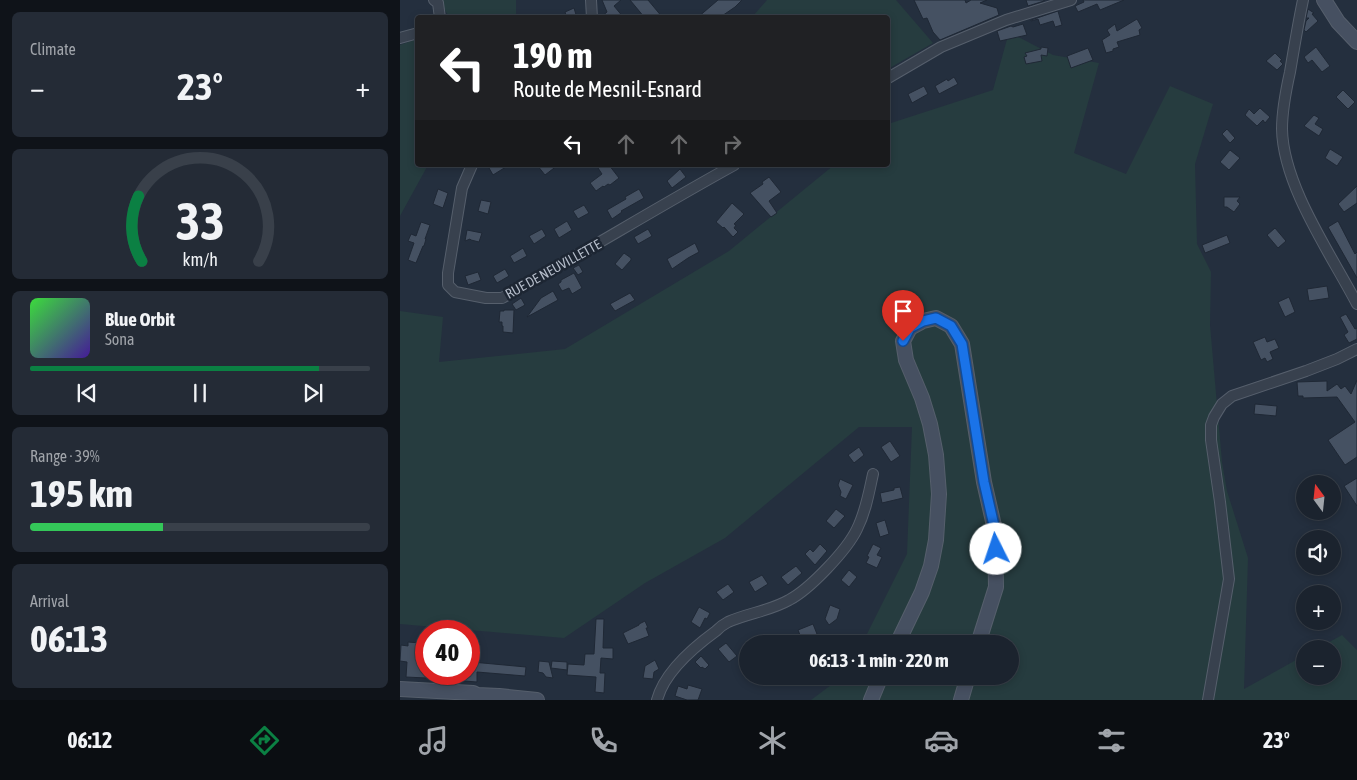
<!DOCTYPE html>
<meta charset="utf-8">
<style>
body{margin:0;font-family:"Asap Condensed",sans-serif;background:#242b36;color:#f1f3f6;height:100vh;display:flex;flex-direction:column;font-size:19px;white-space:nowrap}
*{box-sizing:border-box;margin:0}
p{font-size:16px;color:#a0a4aa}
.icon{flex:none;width:28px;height:28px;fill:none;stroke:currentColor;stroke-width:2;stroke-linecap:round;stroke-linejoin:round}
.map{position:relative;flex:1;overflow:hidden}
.panel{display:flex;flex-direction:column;gap:12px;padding:12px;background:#0f1319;width:400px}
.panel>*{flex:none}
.guide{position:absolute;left:15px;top:15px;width:475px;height:152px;border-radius:5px;box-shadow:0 2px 8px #0003,0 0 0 1px #39404a;background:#202124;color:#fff;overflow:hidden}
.needle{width:32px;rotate:345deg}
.buttons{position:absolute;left:896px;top:475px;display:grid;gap:10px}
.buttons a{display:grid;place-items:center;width:45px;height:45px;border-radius:50%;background:#1b232e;box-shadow:0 2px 8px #0003,0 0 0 1px #39404a;font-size:25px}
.speed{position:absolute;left:15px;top:620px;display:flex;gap:10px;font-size:25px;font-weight:700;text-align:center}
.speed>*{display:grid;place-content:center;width:65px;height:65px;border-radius:50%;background:#1b232e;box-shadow:0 2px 8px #0003,0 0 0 1px #39404a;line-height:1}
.speed .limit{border:8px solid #d22;background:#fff;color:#111}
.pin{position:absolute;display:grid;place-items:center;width:42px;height:42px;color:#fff;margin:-51px -21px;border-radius:50% 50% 50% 0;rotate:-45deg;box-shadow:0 0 5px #0007}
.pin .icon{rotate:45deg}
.me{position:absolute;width:55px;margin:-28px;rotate:356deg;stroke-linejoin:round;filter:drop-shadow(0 0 4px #0008)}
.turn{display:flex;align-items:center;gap:18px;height:105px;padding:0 15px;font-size:22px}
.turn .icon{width:65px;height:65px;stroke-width:2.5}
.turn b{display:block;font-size:35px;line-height:42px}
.lanes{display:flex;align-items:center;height:48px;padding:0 15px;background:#0003;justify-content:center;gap:25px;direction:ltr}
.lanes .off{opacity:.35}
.big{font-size:38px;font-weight:700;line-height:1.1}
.panel .widget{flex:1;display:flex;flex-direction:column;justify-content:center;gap:8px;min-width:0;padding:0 18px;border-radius:8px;background:#242b36}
.panel .dial{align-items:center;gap:0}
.dial svg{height:130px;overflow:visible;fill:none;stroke:#39404a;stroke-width:7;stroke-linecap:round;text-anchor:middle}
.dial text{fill:#f1f3f6;stroke:none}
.song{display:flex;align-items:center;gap:15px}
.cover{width:60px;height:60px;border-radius:8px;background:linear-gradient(135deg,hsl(120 70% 55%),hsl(260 70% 35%))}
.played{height:5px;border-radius:2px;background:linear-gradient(90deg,#0b8043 85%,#39404a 85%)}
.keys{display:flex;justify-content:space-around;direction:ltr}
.heat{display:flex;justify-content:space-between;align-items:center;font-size:28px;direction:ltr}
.charge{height:8px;border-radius:4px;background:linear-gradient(90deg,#34c759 39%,#39404a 0)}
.trip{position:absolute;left:339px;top:635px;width:280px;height:50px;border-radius:25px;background:#1b232e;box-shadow:0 2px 8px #0003,0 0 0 1px #39404a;font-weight:700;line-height:50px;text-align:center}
.tabs{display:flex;height:80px;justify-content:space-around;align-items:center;background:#0b0e12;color:#a0a4aa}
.tabs .icon{width:35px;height:35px}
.tabs .active{color:#0b8043}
.tabs b{font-size:22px;color:#f1f3f6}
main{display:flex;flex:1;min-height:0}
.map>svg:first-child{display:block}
.green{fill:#263c3f}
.building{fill:#455162;stroke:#1f2835}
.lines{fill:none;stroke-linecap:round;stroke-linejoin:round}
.street-casing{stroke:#565f6c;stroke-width:12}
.secondary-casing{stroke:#565f6c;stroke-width:16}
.street{stroke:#38414e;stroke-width:10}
.secondary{stroke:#465061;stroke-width:14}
.route-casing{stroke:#114b97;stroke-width:12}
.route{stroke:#1a73e8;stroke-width:9}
.labels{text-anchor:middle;stroke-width:5;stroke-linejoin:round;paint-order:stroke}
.street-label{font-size:14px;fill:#b4bcc9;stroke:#1d2633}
</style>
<main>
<section class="panel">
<div class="widget"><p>Climate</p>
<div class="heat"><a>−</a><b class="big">23°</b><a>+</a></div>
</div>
<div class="widget dial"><svg viewBox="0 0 100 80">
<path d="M14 69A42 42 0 1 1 86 69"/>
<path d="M14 69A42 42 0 0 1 12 29" stroke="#0b8043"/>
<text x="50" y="56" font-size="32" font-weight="700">33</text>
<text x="50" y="72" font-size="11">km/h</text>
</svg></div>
<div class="widget">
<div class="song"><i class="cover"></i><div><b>Blue Orbit</b><p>Sona</p></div></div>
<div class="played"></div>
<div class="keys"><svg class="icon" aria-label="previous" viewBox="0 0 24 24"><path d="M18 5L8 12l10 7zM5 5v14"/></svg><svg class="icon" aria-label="pause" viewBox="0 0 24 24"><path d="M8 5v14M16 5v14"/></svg><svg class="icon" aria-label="next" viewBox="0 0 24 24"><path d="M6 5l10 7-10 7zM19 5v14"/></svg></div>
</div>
<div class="widget"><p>Range · 39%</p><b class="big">195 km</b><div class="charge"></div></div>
<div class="widget"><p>Arrival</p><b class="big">06:13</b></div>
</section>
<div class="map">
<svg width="957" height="700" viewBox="0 0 957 700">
<rect width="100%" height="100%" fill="#242f3e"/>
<path class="green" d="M38 0H116V17H47L48 15Z
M367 0H496L533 43 488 69V18L352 17Z
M609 32 653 55 699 63 674 153 726 174 770 86 813 104 795 164 797 244 811 272 810 325 822 462 827 491 848 558 844 689 905 655V676H932V649H917L942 635 957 650V700H411L443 676H610V644H462L507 554 512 427H459L325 538 245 583 164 638 0 624V311L43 317 39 362 165 349 329 251 434 165H488V124L593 90Z
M17 39 18 165H28L0 216V45Z"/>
<path class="building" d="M202 0H221L214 6 224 18H200L207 12Z
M230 0H248L263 18H245Z
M318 0H342L335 7 319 18H297Z
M514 0H565L566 3 571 0H587L580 3 597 8 599 15 540 40 533 32 527 18 523 19Z
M626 0H644V1L628 6Z
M683 0H724L700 10 697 4 678 12 675 6 684 2Z
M174 8 177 18H167L165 12Z
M908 9 914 13 912 14 918 21 906 32 904 30 906 21 909 18H906Z
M658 11 662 25 655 27 653 21 640 25 638 19 631 21V20Z
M737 19 742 28 739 30 740 35 717 42 719 47 713 49V51L706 53 702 40 710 35 707 30 715 24 717 31Z
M623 24 627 35 600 41 597 31 611 26 613 27Z
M641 47 648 48 647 56 641 55 642 61 626 64 624 57 627 56 625 53 641 49Z
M916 47 930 66 922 72 912 60 908 63 904 57Z
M688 48 693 60 671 68 667 56Z
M875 53 882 60 880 61 883 64 877 70 866 61Z
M554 77 558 84 539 94 535 86 547 79 548 81Z
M524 86 528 94 512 103 508 94Z
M943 90 955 102 948 109 936 97Z
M860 108 870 117 865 123 863 120 857 126 845 115 849 109 854 114Z
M914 115 919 118 915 124 923 129 919 136 904 126Z
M827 129 835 138 830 143 822 134Z
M930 149 943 157 937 166 925 158Z
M830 150 840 158 829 170 820 162Z
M94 165H109L93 175 89 168Z
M137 165H158L145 175Z
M202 165H209L219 178 210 185 208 184 204 187 203 186 196 191 190 183 202 174 198 168Z
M280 169 286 177 272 188 267 181Z
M369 177 381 192 369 201 377 213 371 217 350 193 363 184 362 182Z
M957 186V203L944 212 938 204Z
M38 189 48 193 43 208 33 204Z
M239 189 244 198 221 211 222 212 212 219 207 210 226 199 225 197Z
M824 197H840L837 201 840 204 834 212 827 207H824Z
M81 200 91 202 88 214 78 211Z
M332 203 344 214 334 224 336 225 334 228 338 232 333 237 324 227 323 228 316 222Z
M184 205 189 213 178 219 173 211Z
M167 221 172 230 159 238 154 229Z
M938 221 955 254 957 252V278L928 227Z
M21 222 30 225 25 239H26L24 246H23L16 263 8 260 14 243 8 241 11 234 16 236Z
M875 228 886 241 878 248 867 235Z
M142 229 146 236 134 244 129 236Z
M248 229 252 236 238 244 234 237Z
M67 230 82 233 79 242 71 240 70 239 65 241Z
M827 235 830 243 805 253 802 245Z
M295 243 299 252 288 258 272 269 267 259Z
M123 248 127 256 114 263 110 256Z
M224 253 231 258V260L222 270 215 264Z
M179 265 183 272 178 275 173 268Z
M105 269 109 276 97 283 93 276Z
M78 272 81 280 68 285 65 276Z
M174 273 182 288 172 294 169 288 162 291 158 284 161 282V280Z
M927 286 929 298 909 301 907 289Z
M153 291 158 300 127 317 141 298Z
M230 293 235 300 215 311 210 304Z
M889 297 895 312 885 317 878 302Z
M121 298 125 305 116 310 112 304Z
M104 310H114L113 333 103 332V326H102V322H99L100 311H104Z
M946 314 955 329 957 328V339L949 343 944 335 948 332 940 317Z
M865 337 867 342 875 339 879 348 870 352 873 359 867 362 865 358 861 360 853 342Z
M957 380V457L945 465 928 440 955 422 937 397 903 398V396H898L897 382 927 381V391L937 384 941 389 945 386 951 394Z
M855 404 877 406 876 416 854 414Z
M490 441 500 456 491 462 481 447Z
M459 447 464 455 454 463 448 455Z
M957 478V506L944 486Z
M440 479 453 485 446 499 440 496 441 492 438 485Z
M500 487 503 498 482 503 480 493 494 490V488Z
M436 509 445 516 434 528 426 521Z
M485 520 489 534 480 537 476 523Z
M420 544 427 551 415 565 405 554 410 549 413 552Z
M473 544 481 548 477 555 482 557 477 568 466 563 469 557 467 556Z
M396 566 402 573 388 585 381 577Z
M449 570 457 577 449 587 441 580Z
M362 575 368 584 355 592 349 582Z
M328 584 334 592 323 600 316 592Z
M430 605 440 609 437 619 429 625 425 619Z
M299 607 310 613 307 619 305 618 300 628 291 622Z
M196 619H204L203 648H213V659L201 658 200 673H205L204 693 195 692 196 677 167 675 168 664 184 665 185 654H194Z
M245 621 248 628H246L249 636 228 644 223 633 239 625V624Z
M413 624 417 634 402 640 398 630Z
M8 642 20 643 18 666 26 667V678L6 677 7 662 0 661 1 645 8 646Z
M326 643 337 656 329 662 318 649Z
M301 656 309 665 305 669 302 667 301 668 295 662Z
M255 660 259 669 254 672 253 679 243 678 245 666Z
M139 661 149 662 153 678 146 677 143 673 138 672Z
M152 661 167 662V670L151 668Z
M72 662 126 667 125 676 77 672V682L39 679V674H69V671H71Z
M288 685 302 689 298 700H287L275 696 278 686 287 689Z"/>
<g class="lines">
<g class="street-casing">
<path id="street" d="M34 0 38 3 40 18
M191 0 192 18
M903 0C898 24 894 48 890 72 886 90 882 110 882 129 883 186 931 254 957 304
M0 38 18 33
M488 78 541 47 606 20 671 0
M72 165 62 188 48 273V285L55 292 86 298H102C180 255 256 208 334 165
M257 700C264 673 294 647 316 631 319 628 324 624 328 622 348 613 370 611 389 600 410 589 447 550 457 529 466 511 469 492 473 474
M808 700 829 579 820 502 811 440V425L814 417 822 404 832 396 906 371 937 359 957 349"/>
</g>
<g class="secondary-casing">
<path id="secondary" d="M924 0 938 22 957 42
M497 644 522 592 531 566 536 540 539 494 536 455 530 424 522 398 506 360 503 341 510 328 523 321 536 318 551 326 562 344 584 482 595 530 596 587 578 644
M0 689 73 693 77 695 99 696 137 700
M471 700 481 676
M561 700 568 676"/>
</g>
<use href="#street" class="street"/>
<use href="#secondary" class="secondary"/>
</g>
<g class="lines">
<g class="route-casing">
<path id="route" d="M503 341 510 328 523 321 536 318 551 326 562 344 584 482 595 530 596 549"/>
</g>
<use href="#route" class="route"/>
</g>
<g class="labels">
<g class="street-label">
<text transform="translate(153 269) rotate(-29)" y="5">RUE DE NEUVILLETTE</text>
</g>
</g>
</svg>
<div class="buttons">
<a><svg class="needle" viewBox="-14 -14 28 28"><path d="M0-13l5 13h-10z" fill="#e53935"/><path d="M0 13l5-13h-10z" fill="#a0a4aa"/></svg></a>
<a><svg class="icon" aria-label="sound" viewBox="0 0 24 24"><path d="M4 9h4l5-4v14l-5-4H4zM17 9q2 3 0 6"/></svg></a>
<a>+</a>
<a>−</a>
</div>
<div class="speed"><div class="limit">40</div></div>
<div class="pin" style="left:503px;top:341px;background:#d93025"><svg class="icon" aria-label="arrive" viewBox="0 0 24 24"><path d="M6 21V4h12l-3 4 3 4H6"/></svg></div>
<svg class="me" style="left:596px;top:549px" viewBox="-20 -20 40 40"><circle r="19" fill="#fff"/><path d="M0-13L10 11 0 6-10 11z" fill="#1a73e8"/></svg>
<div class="trip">06:13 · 1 min · 220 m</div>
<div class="guide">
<div class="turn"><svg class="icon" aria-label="left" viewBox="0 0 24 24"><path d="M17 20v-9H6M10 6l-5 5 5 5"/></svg><div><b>190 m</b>Route de Mesnil-Esnard</div></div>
<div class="lanes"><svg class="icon" aria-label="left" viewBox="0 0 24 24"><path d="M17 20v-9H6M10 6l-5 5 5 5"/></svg><svg class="icon off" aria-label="ahead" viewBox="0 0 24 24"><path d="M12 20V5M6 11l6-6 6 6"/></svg><svg class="icon off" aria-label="ahead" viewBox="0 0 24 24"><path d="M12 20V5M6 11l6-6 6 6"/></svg><svg class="icon off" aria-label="right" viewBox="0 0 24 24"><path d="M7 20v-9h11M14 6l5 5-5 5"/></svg></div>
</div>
</div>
</main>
<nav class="tabs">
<b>06:12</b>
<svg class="icon active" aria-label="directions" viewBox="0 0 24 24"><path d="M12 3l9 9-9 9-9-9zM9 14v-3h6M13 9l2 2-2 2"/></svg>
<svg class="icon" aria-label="music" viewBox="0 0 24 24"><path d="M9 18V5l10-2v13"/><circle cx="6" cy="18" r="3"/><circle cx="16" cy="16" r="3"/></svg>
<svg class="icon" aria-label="phone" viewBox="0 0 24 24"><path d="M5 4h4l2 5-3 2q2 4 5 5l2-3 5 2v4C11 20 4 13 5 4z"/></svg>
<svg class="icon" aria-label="climate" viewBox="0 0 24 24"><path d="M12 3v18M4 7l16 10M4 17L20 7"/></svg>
<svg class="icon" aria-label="car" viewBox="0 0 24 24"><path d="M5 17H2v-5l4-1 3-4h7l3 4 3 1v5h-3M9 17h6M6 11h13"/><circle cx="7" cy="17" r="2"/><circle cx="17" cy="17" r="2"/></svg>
<svg class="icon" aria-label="filters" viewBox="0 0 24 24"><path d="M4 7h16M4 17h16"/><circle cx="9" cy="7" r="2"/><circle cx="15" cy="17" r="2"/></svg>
<b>23°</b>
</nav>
